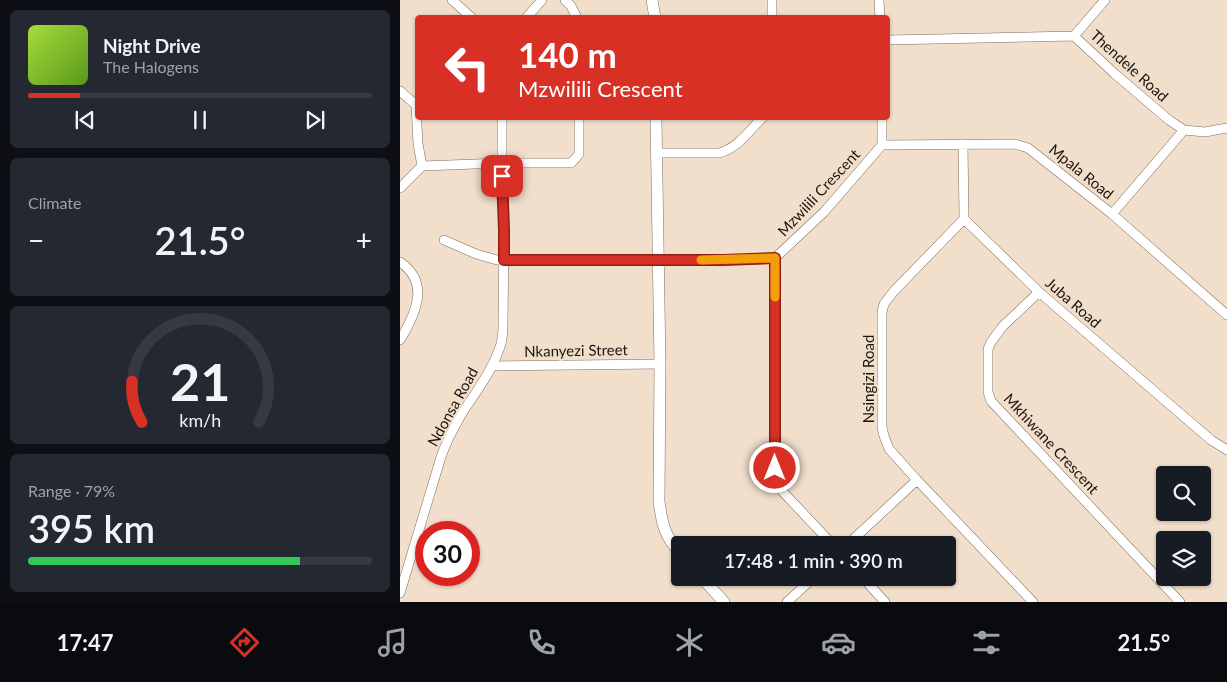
<!DOCTYPE html>
<meta charset="utf-8">
<style>
body{margin:0;font-family:Lato,sans-serif;background:#242831;color:#f1f3f6;height:100vh;display:flex;flex-direction:column;font-size:19px;white-space:nowrap}
*{box-sizing:border-box;margin:0}
p{font-size:16px;color:#9ea1a6}
.icon{flex:none;width:28px;height:28px;fill:none;stroke:currentColor;stroke-width:2;stroke-linecap:round;stroke-linejoin:round}
.map{position:relative;flex:1;overflow:hidden}
.side{display:flex;flex-direction:column;gap:10px;padding:10px;background:#0d0f14;width:400px}
.side>*{flex:none}
.guide{position:absolute;left:15px;top:15px;width:475px;height:105px;border-radius:5px;box-shadow:0 1px 4px #0004;background:#d93025;color:#fff;overflow:hidden}
.tools{position:absolute;left:756px;top:466px;display:grid;gap:10px}
.tools a{display:grid;place-items:center;width:55px;height:55px;border-radius:5px;background:#171b24;box-shadow:0 1px 4px #0004;font-size:25px}
.speed{position:absolute;left:15px;top:521px;display:flex;gap:10px;font-size:25px;font-weight:700;text-align:center}
.speed>*{display:grid;place-content:center;width:65px;height:65px;border-radius:50%;background:#171b24;box-shadow:0 1px 4px #0004;line-height:1}
.speed .limit{border:8px solid #d22;background:#fff;color:#111}
.pin{position:absolute;display:grid;place-items:center;width:42px;height:42px;color:#fff;margin:-21px;border-radius:10px;box-shadow:0 2px 8px #0006}
.me{position:absolute;width:55px;margin:-28px;rotate:0deg;stroke-linejoin:round;filter:drop-shadow(0 0 4px #0008)}
.turn{display:flex;align-items:center;gap:18px;height:105px;padding:0 20px;font-size:22px}
.turn .icon{width:65px;height:65px;stroke-width:2.5}
.turn b{display:block;font-size:35px;line-height:42px}
.big{font-size:38px;font-weight:600;line-height:1.1}
.side .tile{flex:1;display:flex;flex-direction:column;justify-content:center;gap:8px;min-width:0;padding:0 18px;border-radius:8px;background:#242831}
.side .dial{align-items:center;gap:0}
.dial svg{height:130px;overflow:visible;fill:none;stroke:#363941;stroke-width:7;stroke-linecap:round;text-anchor:middle}
.dial text{fill:#f1f3f6;stroke:none}
.song{display:flex;align-items:center;gap:15px}
.cover{width:60px;height:60px;border-radius:8px;background:linear-gradient(135deg,hsl(80 70% 55%),hsl(90 70% 35%))}
.played{height:5px;border-radius:2px;background:linear-gradient(90deg,#d93025 15%,#363941 15%)}
.keys{display:flex;justify-content:space-around;direction:ltr}
.heat{display:flex;justify-content:space-between;align-items:center;font-size:28px;direction:ltr}
.charge{height:8px;border-radius:4px;background:linear-gradient(90deg,#34c759 79%,#363941 0)}
.trip{position:absolute;left:271px;top:536px;width:285px;height:50px;border-radius:5px;background:#171b24;box-shadow:0 1px 4px #0004;font-weight:600;line-height:50px;text-align:center}
.tabs{display:flex;height:80px;justify-content:space-around;align-items:center;background:#090b0e;color:#9ea1a6}
.tabs .icon{width:35px;height:35px}
.tabs .on{color:#d93025}
.tabs b{font-size:22px;color:#f1f3f6}
main{display:flex;flex:1;min-height:0}
.map>svg:first-child{display:block}
.lines{fill:none;stroke-linecap:round;stroke-linejoin:round}
.minor-casing{stroke:#7e6e5d;stroke-width:10}
.tertiary-casing{stroke:#7e6e5d;stroke-width:12}
.minor{stroke:#fff;stroke-width:9}
.tertiary{stroke:#fff;stroke-width:11}
.route-casing{stroke:#8d1f18;stroke-width:12}
.route{stroke:#d93025;stroke-width:9}
.slow{stroke:#f59e0b;stroke-width:9}
.labels{text-anchor:middle;stroke-width:4.5;stroke-linejoin:round;paint-order:stroke}
.street-label{font-size:15px;fill:#1b150f;stroke:#f1dfcc}
</style>
<main>
<section class="side">
<div class="tile">
<div class="song"><i class="cover"></i><div><b>Night Drive</b><p>The Halogens</p></div></div>
<div class="played"></div>
<div class="keys"><svg class="icon" aria-label="previous" viewBox="0 0 24 24"><path d="M18 5L8 12l10 7zM5 5v14"/></svg><svg class="icon" aria-label="pause" viewBox="0 0 24 24"><path d="M8 5v14M16 5v14"/></svg><svg class="icon" aria-label="next" viewBox="0 0 24 24"><path d="M6 5l10 7-10 7zM19 5v14"/></svg></div>
</div>
<div class="tile"><p>Climate</p>
<div class="heat"><a>−</a><b class="big">21.5°</b><a>+</a></div>
</div>
<div class="tile dial"><svg viewBox="0 0 100 80">
<path d="M14 69A42 42 0 1 1 86 69"/>
<path d="M14 69A42 42 0 0 1 8 44" stroke="#d93025"/>
<text x="50" y="56" font-size="32" font-weight="700">21</text>
<text x="50" y="72" font-size="11">km/h</text>
</svg></div>
<div class="tile"><p>Range · 79%</p><b class="big">395 km</b><div class="charge"></div></div>
</section>
<div class="map">
<svg width="827" height="602" viewBox="0 0 827 602">
<rect width="100%" height="100%" fill="#f1dfcc"/>
<g class="lines">
<g class="minor-casing">
<path id="minor" d="M52 0 72 18
M165 0 171 6 177 18
M479 0 480 18
M126 18 142 0
M372 18V0
M674 36 705 0
M488 40 674 36 715 74 769 120 784 130 805 132 827 128
M0 91 16 105 18 144 22 166
M563 144 564 219 639 292 811 440 827 450
M482 145 615 144 628 148 712 214 827 315
M256 153H319C338 148 348 132 362 118
M0 188 22 166 102 163H171L176 158 179 154V118
M712 214 784 130
M564 219 494 291 484 304 482 312V427L484 436 489 449 517 480 633 602
M44 240 76 254 97 260H323L375 258 424 212 482 145V118
M375 258V468C377 477 379 484 383 492L433 545
M0 262C31 283 15 315 0 340
M639 292 603 326 591 342 588 349V392L591 401 780 602
M92 366 260 364
M447 545 517 480
M463 578 485 602
M0 593 41 457C46 442 53 429 61 415 73 396 91 373 98 352 102 344 103 335 103 326L104 230 102 163V118
M387 602 413 578"/>
</g>
<g class="tertiary-casing">
<path id="tertiary" d="M252 0 255 18
M256 118 260 364 259 501C262 524 264 535 280 553
M302 578 324 602"/>
</g>
<use href="#minor" class="minor"/>
<use href="#tertiary" class="tertiary"/>
</g>
<g class="lines">
<g class="route-casing">
<path id="route" d="M102 176 104 230V260H323L375 258V468"/>
</g>
<use href="#route" class="route"/>
<path class="slow" d="M301 260 375 258V297"/>
</g>
<g class="labels">
<g class="street-label">
<text transform="translate(729 66) rotate(42)" y="5">Thendele Road</text>
<text transform="translate(681 172) rotate(39)" y="5">Mpala Road</text>
<text transform="translate(419 193) rotate(-47)" y="5">Mzwilili Crescent</text>
<text transform="translate(673 303) rotate(41)" y="5">Juba Road</text>
<text transform="translate(176 351) rotate(-1)" y="5">Nkanyezi Street</text>
<text transform="translate(469 379) rotate(-90)" y="5">Nsingizi Road</text>
<text transform="translate(53 407) rotate(-61)" y="5">Ndonsa Road</text>
<text transform="translate(651 444) rotate(47)" y="5">Mkhiwane Crescent</text>
</g>
</g>
</svg>
<div class="tools">
<a><svg class="icon" aria-label="search" viewBox="0 0 24 24"><circle cx="10" cy="10" r="6"/><path d="M15 15l6 6"/></svg></a>
<a><svg class="icon" aria-label="layers" viewBox="0 0 24 24"><path d="M12 4l9 5-9 5-9-5zM3 14l9 5 9-5"/></svg></a>
</div>
<div class="speed"><div class="limit">30</div></div>
<div class="pin" style="left:102px;top:176px;background:#d93025"><svg class="icon" aria-label="arrive" viewBox="0 0 24 24"><path d="M6 21V4h12l-3 4 3 4H6"/></svg></div>
<svg class="me" style="left:375px;top:468px" viewBox="-20 -20 40 40"><circle r="17" fill="#d93025" stroke="#fff" stroke-width="3"/><path d="M0-11L8 9 0 5-8 9z" fill="#fff"/></svg>
<div class="trip">17:48 · 1 min · 390 m</div>
<div class="guide">
<div class="turn"><svg class="icon" aria-label="left" viewBox="0 0 24 24"><path d="M17 20v-9H6M10 6l-5 5 5 5"/></svg><div><b>140 m</b>Mzwilili Crescent</div></div>
</div>
</div>
</main>
<nav class="tabs">
<b>17:47</b>
<svg class="icon on" aria-label="directions" viewBox="0 0 24 24"><path d="M12 3l9 9-9 9-9-9zM9 14v-3h6M13 9l2 2-2 2"/></svg>
<svg class="icon" aria-label="music" viewBox="0 0 24 24"><path d="M9 18V5l10-2v13"/><circle cx="6" cy="18" r="3"/><circle cx="16" cy="16" r="3"/></svg>
<svg class="icon" aria-label="phone" viewBox="0 0 24 24"><path d="M5 4h4l2 5-3 2q2 4 5 5l2-3 5 2v4C11 20 4 13 5 4z"/></svg>
<svg class="icon" aria-label="climate" viewBox="0 0 24 24"><path d="M12 3v18M4 7l16 10M4 17L20 7"/></svg>
<svg class="icon" aria-label="car" viewBox="0 0 24 24"><path d="M5 17H2v-5l4-1 3-4h7l3 4 3 1v5h-3M9 17h6M6 11h13"/><circle cx="7" cy="17" r="2"/><circle cx="17" cy="17" r="2"/></svg>
<svg class="icon" aria-label="filters" viewBox="0 0 24 24"><path d="M4 7h16M4 17h16"/><circle cx="9" cy="7" r="2"/><circle cx="15" cy="17" r="2"/></svg>
<b>21.5°</b>
</nav>
